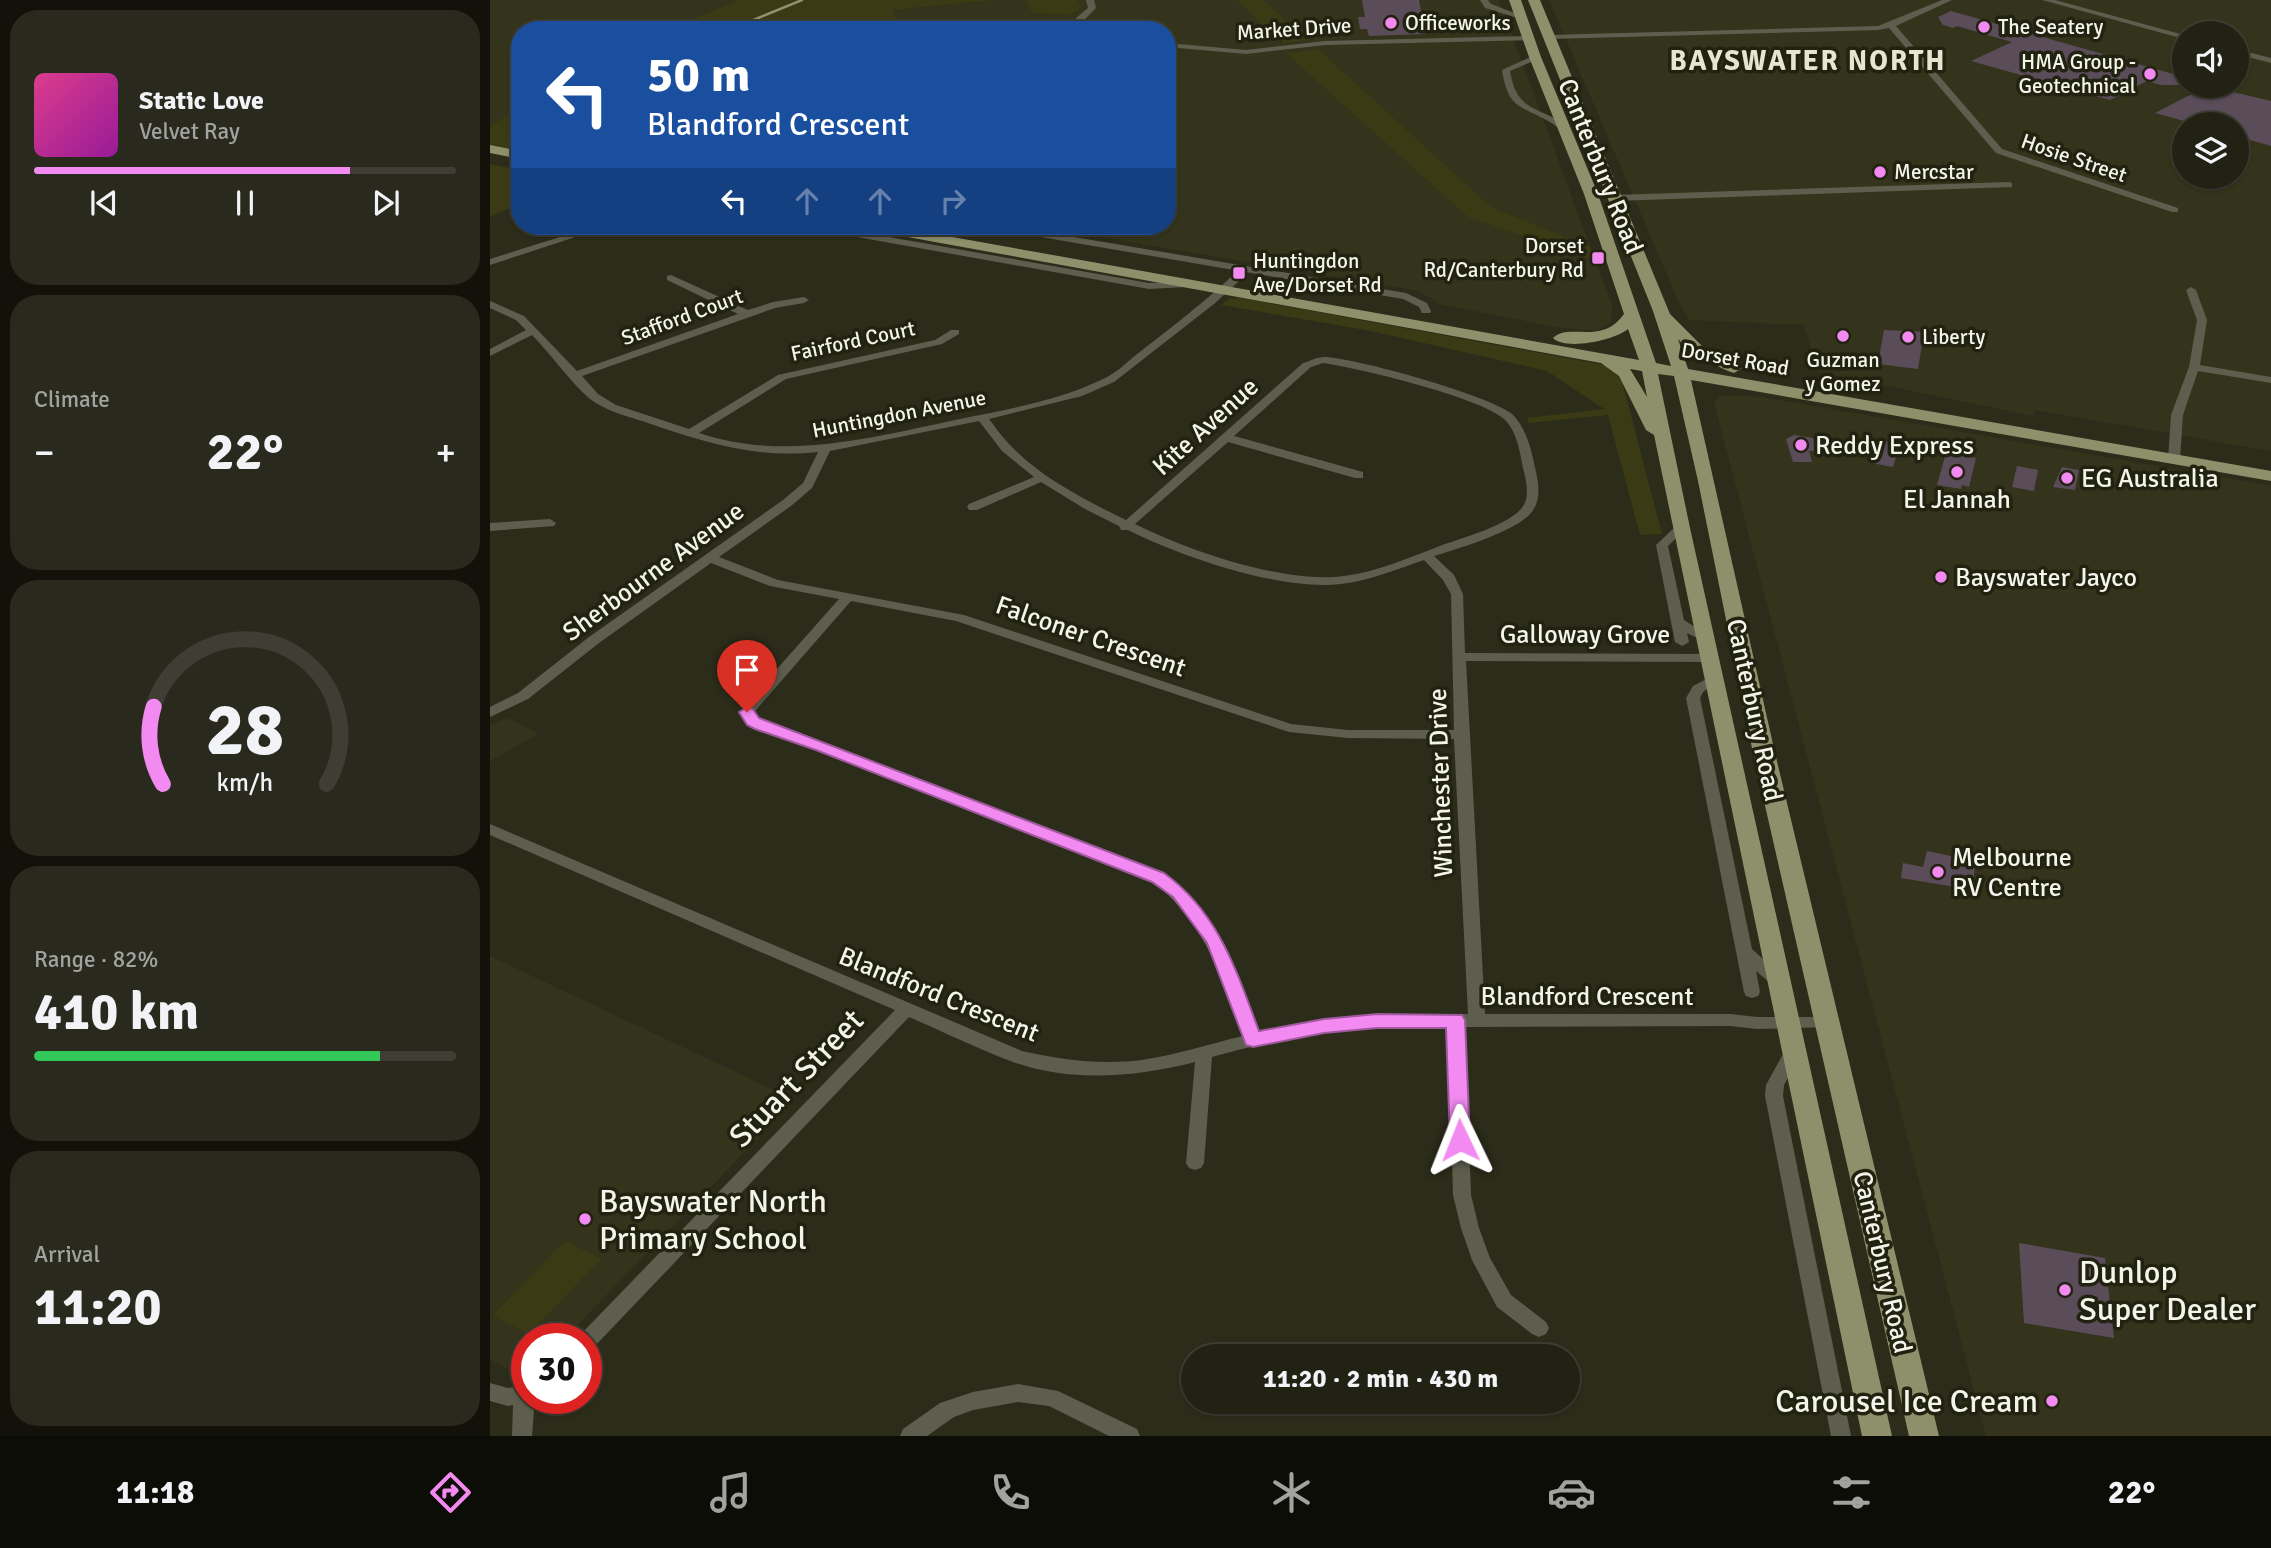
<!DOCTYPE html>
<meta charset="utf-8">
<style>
body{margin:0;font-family:Signika,sans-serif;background:#29291d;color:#f1f3f6;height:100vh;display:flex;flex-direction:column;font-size:26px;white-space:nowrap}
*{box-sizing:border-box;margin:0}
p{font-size:23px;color:#a2a3a0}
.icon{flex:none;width:38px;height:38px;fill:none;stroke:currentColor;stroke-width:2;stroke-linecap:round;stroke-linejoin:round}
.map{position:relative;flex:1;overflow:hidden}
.panel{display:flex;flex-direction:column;gap:10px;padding:10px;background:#12120b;width:490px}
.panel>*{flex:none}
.hud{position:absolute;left:21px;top:21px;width:665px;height:214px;border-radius:28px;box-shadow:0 2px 5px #0004,0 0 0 2px #3e3e34;background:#1a4fa0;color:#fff;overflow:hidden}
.tools{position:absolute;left:1682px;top:21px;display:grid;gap:14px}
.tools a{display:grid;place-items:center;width:77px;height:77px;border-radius:50%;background:#212114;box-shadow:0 2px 5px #0004,0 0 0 2px #3e3e34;font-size:35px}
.speed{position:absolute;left:21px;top:1323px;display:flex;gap:14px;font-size:35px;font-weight:700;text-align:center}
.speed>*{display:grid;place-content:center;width:91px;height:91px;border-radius:50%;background:#212114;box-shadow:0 2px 5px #0004,0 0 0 2px #3e3e34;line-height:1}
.speed .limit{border:10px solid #d22;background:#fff;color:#111}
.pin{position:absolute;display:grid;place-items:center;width:60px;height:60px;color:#fff;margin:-72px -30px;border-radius:50% 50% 50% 0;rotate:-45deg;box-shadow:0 0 7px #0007}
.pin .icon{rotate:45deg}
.me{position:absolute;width:77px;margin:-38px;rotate:358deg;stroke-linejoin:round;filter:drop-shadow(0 0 5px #0008)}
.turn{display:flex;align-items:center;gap:24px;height:147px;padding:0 21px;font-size:32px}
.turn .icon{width:91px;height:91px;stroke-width:2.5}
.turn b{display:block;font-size:49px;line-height:60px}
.lanes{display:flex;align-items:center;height:66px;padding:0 21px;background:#0003;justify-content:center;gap:35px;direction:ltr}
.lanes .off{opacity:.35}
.big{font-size:52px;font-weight:700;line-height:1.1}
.panel .card{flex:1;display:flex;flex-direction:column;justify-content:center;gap:10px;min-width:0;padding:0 24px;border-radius:28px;background:#29291d}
.panel .dial{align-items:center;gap:0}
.dial svg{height:182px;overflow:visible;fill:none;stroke:#3e3e34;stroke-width:7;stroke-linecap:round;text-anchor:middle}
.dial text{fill:#f1f3f6;stroke:none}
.song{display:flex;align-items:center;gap:21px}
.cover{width:84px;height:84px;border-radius:10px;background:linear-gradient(135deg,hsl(330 70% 55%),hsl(300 70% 35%))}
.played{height:7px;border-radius:4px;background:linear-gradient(90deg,#f38af1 75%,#3e3e34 75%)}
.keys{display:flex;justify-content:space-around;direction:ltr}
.heat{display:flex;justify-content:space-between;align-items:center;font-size:38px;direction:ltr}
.charge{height:10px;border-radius:5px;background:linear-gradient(90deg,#34c759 82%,#3e3e34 0)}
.trip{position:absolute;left:691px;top:1344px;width:399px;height:70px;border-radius:35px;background:#212114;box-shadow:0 2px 5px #0004,0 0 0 2px #3e3e34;font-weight:700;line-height:70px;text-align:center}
.tab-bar{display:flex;height:112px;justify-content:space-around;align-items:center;background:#0d0d08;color:#a2a3a0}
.tab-bar .icon{width:49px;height:49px}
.tab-bar .current{color:#f38af1}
.tab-bar b{font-size:32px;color:#f1f3f6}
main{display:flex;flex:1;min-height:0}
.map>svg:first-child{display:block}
.built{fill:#33341b;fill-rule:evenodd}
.green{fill:#3a3a15}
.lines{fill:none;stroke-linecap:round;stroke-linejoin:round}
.stream{stroke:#909171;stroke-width:2.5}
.building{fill:#5b4c5a}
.street{fill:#5d5e4d;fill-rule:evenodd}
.primary{fill:#8e906c;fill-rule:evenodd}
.route{fill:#f38af1;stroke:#9e5a9d;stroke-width:2}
.poi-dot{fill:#f38af1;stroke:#221;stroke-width:2.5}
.labels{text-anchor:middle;stroke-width:7;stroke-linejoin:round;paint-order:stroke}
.far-poi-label{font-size:21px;fill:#f4f5ea;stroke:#221;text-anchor:start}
.far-street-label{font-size:21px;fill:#f4f5ea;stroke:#221}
.street-label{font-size:26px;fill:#f4f5ea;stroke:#221}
.poi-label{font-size:26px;fill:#f4f5ea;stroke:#221;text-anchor:start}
.far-district-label{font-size:28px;font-weight:bold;letter-spacing:2px;fill:#e4e6cf;stroke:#221}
.near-street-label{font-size:32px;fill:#f4f5ea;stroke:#221}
.near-poi-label{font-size:32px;fill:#f4f5ea;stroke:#221;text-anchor:start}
</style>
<main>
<section class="panel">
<div class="card">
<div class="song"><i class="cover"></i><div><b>Static Love</b><p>Velvet Ray</p></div></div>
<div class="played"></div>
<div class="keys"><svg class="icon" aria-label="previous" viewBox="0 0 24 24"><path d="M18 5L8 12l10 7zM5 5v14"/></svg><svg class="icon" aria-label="pause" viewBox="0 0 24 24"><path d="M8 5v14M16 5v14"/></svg><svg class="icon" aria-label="next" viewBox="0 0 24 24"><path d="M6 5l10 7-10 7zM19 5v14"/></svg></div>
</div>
<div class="card"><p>Climate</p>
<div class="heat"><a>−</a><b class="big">22°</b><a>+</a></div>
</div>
<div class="card dial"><svg viewBox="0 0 100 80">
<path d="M14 69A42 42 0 1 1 86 69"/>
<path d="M14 69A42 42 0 0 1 10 35" stroke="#f38af1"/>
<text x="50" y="56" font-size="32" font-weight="700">28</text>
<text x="50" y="72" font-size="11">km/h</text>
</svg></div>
<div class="card"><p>Range · 82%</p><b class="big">410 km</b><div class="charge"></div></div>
<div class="card"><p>Arrival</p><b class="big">11:20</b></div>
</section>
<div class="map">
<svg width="1781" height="1436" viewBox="0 0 1781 1436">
<rect width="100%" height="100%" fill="#2c2c1a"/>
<path class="built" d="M0 0H248L178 30H30V107L0 126Z
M507 0H534L542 13 580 15 592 7 588 0H1009L1123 308 1120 323 1107 331 1072 328 952 305 928 291 546 226H677V30H411L402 10Z
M1059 0H1781V451L1545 410 1544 416 1319 370 1326 367 1314 325 1199 320 1189 303ZM1694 33H1746V86H1694ZM1694 124H1746V177H1694Z
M1236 395 1272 397 1781 486V1436H1496L1224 403 1229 397Z
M17 718 49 734 0 761V725Z
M0 956 305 1100 74 1339H37V1373L27 1375 0 1359Z"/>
<path class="green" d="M248 0H507L402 10 411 30H178Z
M534 0H588L592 7 581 15 542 13Z
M747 0H773L817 40 793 43Z
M828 49 1001 207 1100 247 1105 260 978 217 796 53Z
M30 107V151L0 147V126Z
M0 164 30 170V203L0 217Z
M750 298 1120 366 1132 381 1172 534 1150 535 1118 415 1039 423 1037 418 1114 409 1057 371 881 331 731 305 739 299Z
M75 1241 111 1259 39 1334 3 1315Z"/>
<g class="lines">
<path class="stream" d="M239 30 312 0
M20 144 30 137"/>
</g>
<path class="building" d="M872 0H929L935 34 879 36 877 29H870L868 17H875Z
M1461 11 1694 77V85H1671L1657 81 1620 100 1481 61 1522 42 1467 26 1463 28 1453 25 1448 17Z
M1717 86 1781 101V146L1746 136V124H1705L1665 113Z
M1394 330 1439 332 1437 345H1432L1428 369 1388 364Z
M1304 435 1323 438 1327 451H1319L1322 462H1303L1296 439Z
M1383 439 1410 444 1403 467 1381 463 1385 452 1379 451Z
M1456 453 1486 458 1479 487 1472 485 1471 489 1447 485Z
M1527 466 1548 470 1544 491 1522 487Z
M1572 467 1589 470 1585 490 1563 487Z
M1437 851 1485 861 1483 890 1411 878 1413 863 1433 867Z
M1529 1243 1615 1258 1624 1338 1534 1323Z"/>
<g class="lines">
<path class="street" d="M596 0H604L606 8 595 19 641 30H625L586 22V18L598 8Z
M990 0H998L1001 4 1035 17 1031 19 995 8Z
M1452 0H1462L1406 26 1512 149 1688 208V212H1682L1506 153 1399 28 1388 30 1059 39 1055 37 1059 35 1388 26Z
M1552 0H1565L1694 35V39Z
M1039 36 1043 38 1042 40 835 45 756 54 677 47V43L756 50 835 41Z
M1746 49 1781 58V63L1746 54Z
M1045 55H1048V59L1020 71C1027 114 1049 105 1078 127V131C1070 131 1066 125 1058 121 1029 105 1018 108 1012 70Z
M1519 182 1522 183V187L1125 201 1120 198 1125 195Z
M105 226H119L0 265V259Z
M317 226H337L659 283 696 281 701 284 696 287 659 289 322 229Z
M499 226H519L916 293 937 303 941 311 940 313H932L929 307 913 299 504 229Z
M181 275 258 310 283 302 314 297 319 300 314 303 285 308 92 376 108 394 126 405 199 429 288 375 445 340 461 330H469V334L452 344 296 379 209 433C296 462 383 437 470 419 518 409 568 401 613 379 627 373 639 360 651 351 682 327 713 303 741 277H749V281L724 304 624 382 592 396 499 419C506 428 512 437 520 445 551 478 595 500 636 520L813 363C820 361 827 357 834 357 863 357 1001 396 1022 414 1037 428 1042 453 1046 472 1049 486 1051 501 1041 513 1024 532 970 548 944 556L964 575 973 594 975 653 1219 654 1226 658 1219 662 976 661 995 1014H1240L1267 1017H1336L1342 1019 1344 1023 1342 1027 1267 1029 1240 1026 975 1027 981 1195 989 1228 1000 1258 1021 1295 1056 1322 1059 1328 1056 1334 1049 1337 1042 1334 1007 1307 982 1260 971 1228 963 1195 958 1027C934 1027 911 1026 887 1027 832 1030 776 1042 722 1057L714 1163 711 1168 705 1170 699 1168 696 1163 705 1062C647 1077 581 1083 523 1062 488 1049 454 1032 419 1017L103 1348 96 1351V1339H88L89 1336 405 1010 0 835V824L532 1051C572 1060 611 1065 652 1060 686 1055 719 1044 753 1036 730 972 716 926 663 881L258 724 250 713 255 705 349 599 280 586 221 563 109 643 38 699 0 717V707L28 693 99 637 293 500 313 483 328 452C264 459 214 442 155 422 136 416 116 411 100 399 79 381 62 355 42 335L0 356V349L36 330 26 320 0 308V301L34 316 87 371 248 314 177 280V276ZM833 363C869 368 989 397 1014 419 1027 431 1030 452 1033 468 1036 480 1041 498 1031 509 1017 525 976 537 955 544 923 556 888 572 854 576 794 584 699 551 645 524L738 442 865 478H873V472L744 436 821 367ZM489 421 512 451 544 477 479 504 477 507 479 510H487L551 482 595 509 629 526 631 530H638C692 557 790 591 851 584 879 581 907 569 934 560L953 580 961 594 964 730H858L801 724 474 615 288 580 229 557 301 506 322 488 340 451ZM361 601 466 621 799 732 858 738 964 739 978 1014 887 1015 826 1022 768 1032C744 968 728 919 673 873L268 718 264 713 266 710Z
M1701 287 1706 290 1717 320 1710 365 1781 377V383L1708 371 1693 415 1690 460 1684 463 1678 460 1681 415 1699 367 1707 320 1696 290Z
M60 519 66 523 64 526 0 531V523Z
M1191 524 1197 528 1178 546 1194 620 1222 638 1215 642 1197 633 1199 642 1192 646 1185 642 1166 545 1187 525Z
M1224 675 1231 679 1213 692 1210 698 1262 949 1297 981 1295 985C1283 989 1275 978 1266 971L1270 992 1268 996 1262 998 1256 996 1254 992 1196 698 1203 686Z
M1304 1043 1310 1045 1313 1050 1294 1085 1293 1096 1361 1436H1341L1275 1096 1276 1085 1298 1045Z
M0 1383 18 1388 37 1385V1398H45L42 1436H22L23 1405 18 1406 0 1401Z
M528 1384 568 1391 647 1429 650 1436H619L559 1406 528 1402 483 1410 464 1417 437 1436H410L413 1429 450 1403 483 1392Z"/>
<path class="primary" d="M1019 0H1031L1051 57 1108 194 1166 363 1181 366 1163 311 1038 0H1050L1180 314 1214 348 1252 368 1244 373 1238 371 1202 354 1188 339 1198 369 1781 471V481L1201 380 1285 753 1449 1436H1419L1263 753 1208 481 1184 376 1168 374 1200 528 1402 1436H1372L1164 435 1156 430 1129 376 1111 363 379 230 372 226H401L1149 360 1138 329C1125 340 1076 351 1063 338 1079 322 1112 346 1134 314L1094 194 1039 57ZM1140 369 1152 371 1157 397Z
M0 145 30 151V159L0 153Z"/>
</g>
<path class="route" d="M257 707 263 709 269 718 277 721 674 873C729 913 746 970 769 1031L834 1019 887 1014 972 1015 975 1020 980 1140 977 1146 970 1148 963 1146 960 1140 956 1028H887L834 1033 763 1047 756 1045 717 943 683 897 662 882 326 750 265 729 257 725 249 712Z"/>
<g class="poi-dot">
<circle cx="901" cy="23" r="7"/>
<circle cx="1494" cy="27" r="7"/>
<circle cx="1660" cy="74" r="7"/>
<circle cx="1390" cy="172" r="7"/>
<rect x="1101" y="251" width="14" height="14" rx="3.5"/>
<rect x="742" y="266" width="14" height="14" rx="3.5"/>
<circle cx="1353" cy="336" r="7"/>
<circle cx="1418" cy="337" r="7"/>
<circle cx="1311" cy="445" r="7"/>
<circle cx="1467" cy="472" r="7"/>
<circle cx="1577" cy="478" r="7"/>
<circle cx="1451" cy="577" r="7"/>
<circle cx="1448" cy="872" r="7"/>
<circle cx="95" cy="1219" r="7"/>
<circle cx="1575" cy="1290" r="7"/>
<circle cx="1562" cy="1401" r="7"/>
</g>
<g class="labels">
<g class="far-poi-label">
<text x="915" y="30">Officeworks</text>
<text x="1508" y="34">The Seatery</text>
<text x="1646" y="69" text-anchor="end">HMA Group -<tspan x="1646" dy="24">Geotechnical</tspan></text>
<text x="1404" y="179">Mercstar</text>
<text x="1094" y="253" text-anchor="end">Dorset<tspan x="1094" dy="24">Rd/Canterbury Rd</tspan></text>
<text x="763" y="268">Huntingdon<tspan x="763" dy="24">Ave/Dorset Rd</tspan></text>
<text x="1432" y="344">Liberty</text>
<text x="1353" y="367" text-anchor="middle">Guzman<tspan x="1353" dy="24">y Gomez</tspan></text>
</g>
<g class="far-street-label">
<text transform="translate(804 29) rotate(-4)" y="7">Market Drive</text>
<text transform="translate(1584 158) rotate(19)" y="7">Hosie Street</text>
<text transform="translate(192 317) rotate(-20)" y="7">Stafford Court</text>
<text transform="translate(363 341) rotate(-12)" y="7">Fairford Court</text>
<text transform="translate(1245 359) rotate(10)" y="7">Dorset Road</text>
<text transform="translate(409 414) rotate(-11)" y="7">Huntingdon Avenue</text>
</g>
<g class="street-label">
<text transform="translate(1111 166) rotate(68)" y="9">Canterbury Road</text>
<text transform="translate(715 426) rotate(-42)" y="9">Kite Avenue</text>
<text transform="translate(163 571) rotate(-36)" y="9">Sherbourne Avenue</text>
<text x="1095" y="643">Galloway Grove</text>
<text transform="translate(601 636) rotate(19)" y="9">Falconer Crescent</text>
<text transform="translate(1265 710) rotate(78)" y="9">Canterbury Road</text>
<text transform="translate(950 783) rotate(-92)" y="9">Winchester Drive</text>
<text transform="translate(449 994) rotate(22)" y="9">Blandford Crescent</text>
<text x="1097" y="1005">Blandford Crescent</text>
<text transform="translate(1393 1262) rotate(77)" y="9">Canterbury Road</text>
</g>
<g class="poi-label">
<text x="1325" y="454">Reddy Express</text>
<text x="1591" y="487">EG Australia</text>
<text x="1467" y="508" text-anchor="middle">El Jannah</text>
<text x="1465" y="586">Bayswater Jayco</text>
<text x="1462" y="866">Melbourne<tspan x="1462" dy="30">RV Centre</tspan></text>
</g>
<g class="far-district-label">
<text x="1318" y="70">BAYSWATER NORTH</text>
</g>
<g class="near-street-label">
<text transform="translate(306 1078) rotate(-46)" y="11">Stuart Street</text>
</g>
<g class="near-poi-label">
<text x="109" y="1212">Bayswater North<tspan x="109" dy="37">Primary School</tspan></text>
<text x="1589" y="1283">Dunlop<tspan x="1589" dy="37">Super Dealer</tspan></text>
<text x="1548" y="1412" text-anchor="end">Carousel Ice Cream</text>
</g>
</g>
</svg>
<div class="tools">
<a><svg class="icon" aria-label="sound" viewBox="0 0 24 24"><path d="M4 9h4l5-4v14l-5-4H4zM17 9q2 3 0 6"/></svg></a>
<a><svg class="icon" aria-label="layers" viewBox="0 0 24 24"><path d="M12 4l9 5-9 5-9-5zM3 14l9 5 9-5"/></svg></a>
</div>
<div class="speed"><div class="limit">30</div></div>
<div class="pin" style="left:257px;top:712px;background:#d93025"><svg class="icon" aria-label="arrive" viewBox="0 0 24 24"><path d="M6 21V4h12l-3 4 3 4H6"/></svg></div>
<svg class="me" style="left:970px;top:1140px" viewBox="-20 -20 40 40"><path d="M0-17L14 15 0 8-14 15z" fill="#f38af1" stroke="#fff" stroke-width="4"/></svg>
<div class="trip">11:20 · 2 min · 430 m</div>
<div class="hud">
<div class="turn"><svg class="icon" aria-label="left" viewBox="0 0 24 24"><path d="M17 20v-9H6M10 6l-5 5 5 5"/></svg><div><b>50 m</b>Blandford Crescent</div></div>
<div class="lanes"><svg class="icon" aria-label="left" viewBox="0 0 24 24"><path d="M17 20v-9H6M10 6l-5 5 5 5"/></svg><svg class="icon off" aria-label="ahead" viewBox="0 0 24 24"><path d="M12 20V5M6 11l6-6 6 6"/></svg><svg class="icon off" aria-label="ahead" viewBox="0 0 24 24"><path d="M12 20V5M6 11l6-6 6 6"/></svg><svg class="icon off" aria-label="right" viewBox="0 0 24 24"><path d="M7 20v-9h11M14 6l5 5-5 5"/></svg></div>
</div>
</div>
</main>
<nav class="tab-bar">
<b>11:18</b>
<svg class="icon current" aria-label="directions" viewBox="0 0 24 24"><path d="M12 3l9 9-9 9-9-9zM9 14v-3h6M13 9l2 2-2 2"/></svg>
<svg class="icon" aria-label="music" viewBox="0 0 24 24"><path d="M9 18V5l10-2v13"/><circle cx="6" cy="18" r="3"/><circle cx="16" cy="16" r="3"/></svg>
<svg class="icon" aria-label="phone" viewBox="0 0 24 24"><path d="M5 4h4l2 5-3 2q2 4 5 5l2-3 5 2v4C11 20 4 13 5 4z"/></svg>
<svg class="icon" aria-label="climate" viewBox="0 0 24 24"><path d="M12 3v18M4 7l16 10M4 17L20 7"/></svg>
<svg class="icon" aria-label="car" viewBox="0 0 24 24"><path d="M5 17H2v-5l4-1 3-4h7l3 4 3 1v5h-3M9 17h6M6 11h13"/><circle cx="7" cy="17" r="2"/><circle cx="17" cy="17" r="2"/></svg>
<svg class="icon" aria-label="filters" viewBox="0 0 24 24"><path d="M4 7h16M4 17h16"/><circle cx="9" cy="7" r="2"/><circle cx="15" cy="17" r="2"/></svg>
<b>22°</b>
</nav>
